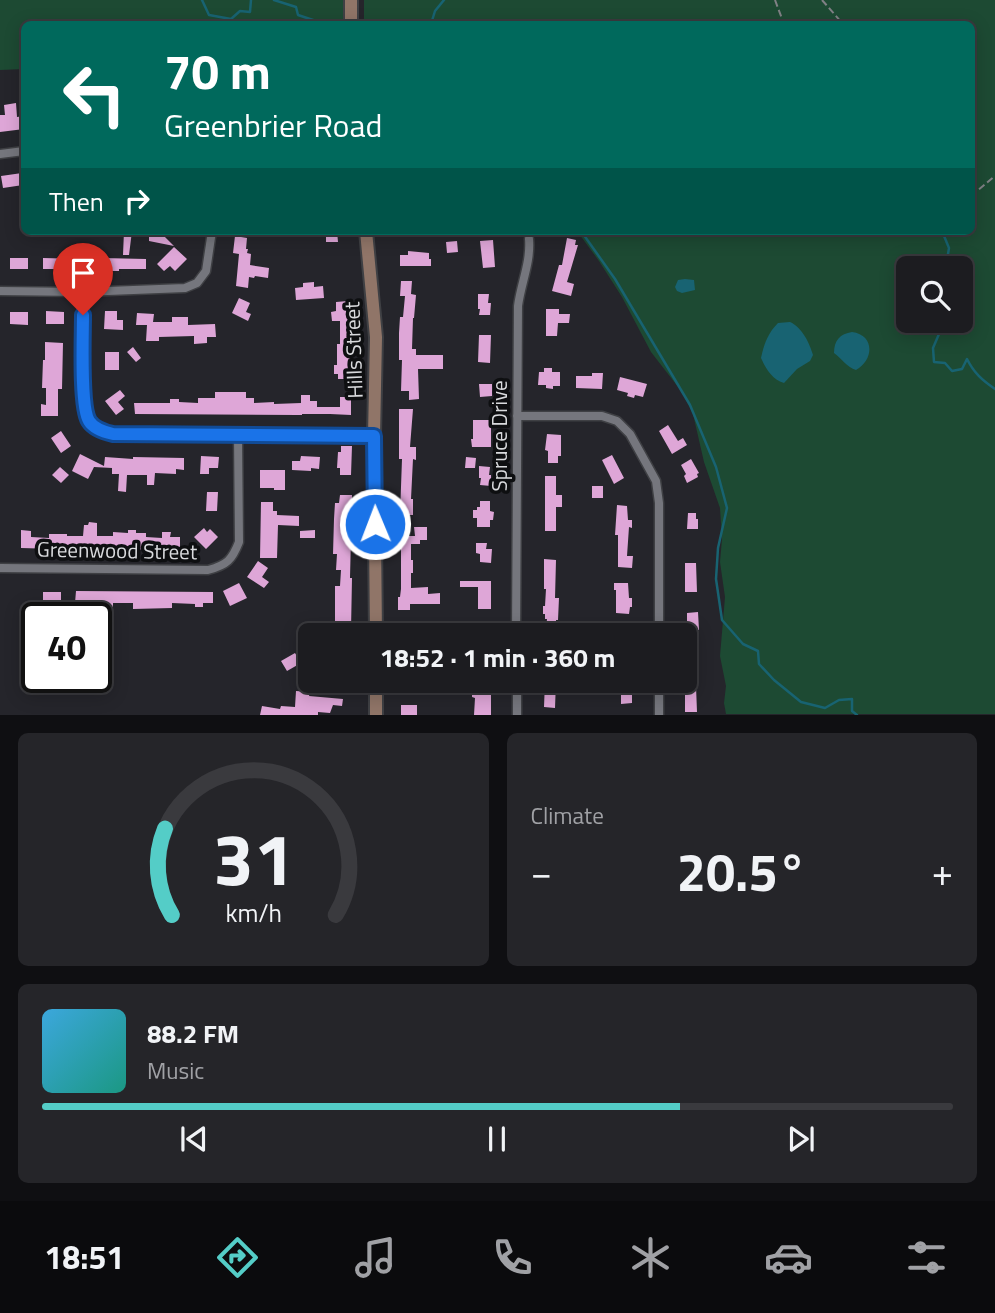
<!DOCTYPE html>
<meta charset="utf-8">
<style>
body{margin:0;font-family:"Titillium Web",sans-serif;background:#252529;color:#f1f3f6;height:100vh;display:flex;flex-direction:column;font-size:26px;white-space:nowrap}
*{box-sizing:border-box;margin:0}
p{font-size:23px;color:#a0a1a5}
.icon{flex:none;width:38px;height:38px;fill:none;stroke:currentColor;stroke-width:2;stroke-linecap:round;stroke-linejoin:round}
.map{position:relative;height:715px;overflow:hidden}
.panel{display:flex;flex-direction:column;gap:18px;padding:18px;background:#0f0f12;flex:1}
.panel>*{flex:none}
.guide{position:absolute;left:21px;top:21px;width:954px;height:214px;border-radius:10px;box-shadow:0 4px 18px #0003,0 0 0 2px #3a3a3e;background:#00695c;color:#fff;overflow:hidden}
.fabs{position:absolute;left:896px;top:256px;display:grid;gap:14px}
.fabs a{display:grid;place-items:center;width:77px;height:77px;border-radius:10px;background:#1c1c20;box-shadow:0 4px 18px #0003,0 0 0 2px #3a3a3e;font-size:35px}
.speed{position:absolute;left:21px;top:602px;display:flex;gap:14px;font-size:35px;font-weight:700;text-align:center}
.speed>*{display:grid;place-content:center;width:91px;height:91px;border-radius:50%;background:#1c1c20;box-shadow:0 4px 18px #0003,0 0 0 2px #3a3a3e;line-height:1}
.speed .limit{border:4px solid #111;border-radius:10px;background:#fff;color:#111}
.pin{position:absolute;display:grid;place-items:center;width:60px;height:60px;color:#fff;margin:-72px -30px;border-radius:50% 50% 50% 0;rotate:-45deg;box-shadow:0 0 7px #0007}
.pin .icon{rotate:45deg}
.me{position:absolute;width:77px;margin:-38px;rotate:359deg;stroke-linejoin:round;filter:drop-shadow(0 0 5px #0008)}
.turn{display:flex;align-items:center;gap:24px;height:147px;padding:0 28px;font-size:32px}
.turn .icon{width:91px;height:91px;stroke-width:2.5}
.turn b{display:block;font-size:49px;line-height:60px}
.then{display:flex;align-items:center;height:66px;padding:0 28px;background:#0003;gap:14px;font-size:26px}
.big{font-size:52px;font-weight:700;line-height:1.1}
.panel .tile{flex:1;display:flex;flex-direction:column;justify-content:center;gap:10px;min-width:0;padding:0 24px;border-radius:10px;background:#252529}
.panel .dial{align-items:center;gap:0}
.dial svg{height:182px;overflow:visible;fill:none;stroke:#3a3a3e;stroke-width:7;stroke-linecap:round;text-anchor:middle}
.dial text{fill:#f1f3f6;stroke:none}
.song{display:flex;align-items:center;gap:21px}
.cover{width:84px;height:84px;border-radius:10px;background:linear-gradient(135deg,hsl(200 70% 55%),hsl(170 70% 35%))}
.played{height:7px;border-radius:4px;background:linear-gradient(90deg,#54cdc7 70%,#3a3a3e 70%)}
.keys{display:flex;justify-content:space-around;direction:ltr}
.heat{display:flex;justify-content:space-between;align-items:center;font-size:38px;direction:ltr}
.panel .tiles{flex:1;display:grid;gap:18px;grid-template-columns:1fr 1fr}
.tile:last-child{grid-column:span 2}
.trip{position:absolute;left:298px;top:623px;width:399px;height:70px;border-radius:10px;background:#1c1c20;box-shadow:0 4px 18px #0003,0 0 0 2px #3a3a3e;font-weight:700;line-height:70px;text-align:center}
.tabs{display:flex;height:112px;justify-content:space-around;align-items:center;background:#0b0b0d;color:#a0a1a5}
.tabs .icon{width:49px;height:49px}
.tabs .on{color:#54cdc7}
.tabs b{font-size:32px;color:#f1f3f6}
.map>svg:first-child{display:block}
.green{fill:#1d4a33;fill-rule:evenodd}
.water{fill:#186372}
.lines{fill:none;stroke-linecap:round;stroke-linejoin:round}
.stream{stroke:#186372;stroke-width:2.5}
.building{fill:#dea6d7}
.street-casing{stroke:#3f4044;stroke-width:11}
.secondary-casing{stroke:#3f4044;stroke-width:16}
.path{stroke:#808085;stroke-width:2;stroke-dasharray:7 3.5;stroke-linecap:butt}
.street{stroke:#75767d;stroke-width:8}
.secondary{stroke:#907568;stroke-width:12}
.route-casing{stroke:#114b97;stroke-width:18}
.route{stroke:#1a73e8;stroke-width:12}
.labels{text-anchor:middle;stroke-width:7;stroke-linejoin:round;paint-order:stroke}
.street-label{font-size:21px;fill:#d9dadd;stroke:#0e0f11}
</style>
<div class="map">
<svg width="995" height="715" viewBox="0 0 995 715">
<rect width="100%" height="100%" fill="#25252b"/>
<path class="green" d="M0 0H343L344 24H24V69L0 70Z
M364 0H995V714H726L724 703 726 686 720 656 725 597 720 562 722 539 720 508 704 462 693 414 682 392 651 352 622 297 599 261 577 231H971V24H364ZM908 268H961V320H908Z"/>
<path class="water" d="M685 279 694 280 695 290 682 293 677 291 675 287 678 280Z
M790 322C802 327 810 344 813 355L810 361 797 369 784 383C772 379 766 369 761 358 764 344 768 333 778 323Z
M852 332C875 335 874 360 856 370 847 367 842 359 834 353 834 340 840 334 852 332Z"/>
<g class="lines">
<path class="stream" d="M202 0 209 15 231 19 240 11 250 12 251 0
M274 0 296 7 298 15 325 24
M431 24 435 11 444 0
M581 231 615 279 690 405 716 467 727 508 718 548 716 579 722 620 743 644 758 651 759 664 774 680 801 702 825 708 839 700 852 699V711L857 715
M942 231 949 248 947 260 950 268
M945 320 933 348 934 362 945 363 952 371 962 369 967 359C974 373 982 380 995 389"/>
</g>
<path class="building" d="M16 103 17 117 24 116V129L0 132V115H5L4 105Z
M22 173 23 185 3 188 1 176Z
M124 231H132L129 255H123Z
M149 231H159L174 246 149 241Z
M326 231H337L338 242H326Z
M235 236 247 238 246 249H248L247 253 251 254 250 265 269 268 268 278 255 276 254 278 249 277 248 288 236 286 239 254 233 253Z
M567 238 576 240 575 245H578L567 282 574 284 571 296 552 291 559 265H562Z
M493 240 495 267 483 268 480 241Z
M457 241 458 252 447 253 446 242Z
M174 247 187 259 175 271 170 266 164 271 157 264Z
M408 251 429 253V259H431V266H400V255H408Z
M81 254H102V258L146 259V269H119V271H70V269H43V258L81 259Z
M10 258H28V269H10Z
M401 281H412L411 294 416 295 414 318H413L412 349H416V355H443V369H418L419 399 409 400V391H401L402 360H399V333L400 317H403L405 296H400Z
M314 282V287L323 286 324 298 296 300 295 288 303 287V283Z
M478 294H489L488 303H491L490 315H479L480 309H478Z
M239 298 250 303 246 312 251 314 248 321 232 313Z
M348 301 349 328H352L349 379H338V374H334V365H337V344H340V321H332L331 312 336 311V302Z
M546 309H559V314H570L569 323H558L557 336H546Z
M46 311 64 312V324H46Z
M105 311H117V320H123V330L104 329Z
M10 312H28V325L10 324Z
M137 313 154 314 153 322H172V317H188V325L215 324 216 337H207V343L194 344V336L159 337V341H146L147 325H136Z
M479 335H491L490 363 478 362Z
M45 342 63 343 62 389H58V416H41V404L46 405V388H42L43 360H45Z
M133 347 141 358 136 362 127 352Z
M105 352H119V370H105Z
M544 368H552V372H560V386H553V389L546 388V385H538L539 372H544Z
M592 373H603L602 389 576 388V376H592Z
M620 377 647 384 643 397 635 395 634 398 627 396 628 393 617 390Z
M479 384H492V396L480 397Z
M120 390 125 396 118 402 124 409 116 415 105 401Z
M215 392H246V398H254V403L274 402V404L301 403V395H310V401H317V407H340V397H351V415L330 414H302V415H298L135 414 134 403H170V399H179V402L198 403V398H215Z
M399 409H413L410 447H416V460L413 459 411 499H413V515H400L402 459H399Z
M473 420H491V447H472L471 439H473Z
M668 425 678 441 683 438 687 445 672 454 659 431Z
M61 431 71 446 61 453 51 438Z
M547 434 561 435V456H558V463H548V451L545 450Z
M341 446H352L351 475H340V468H337L338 452H341Z
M80 454 104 466 105 457 133 459V457L184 458V470L176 469V474L155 473 154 485H147V475H127L126 492 118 491 119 474H112V468L94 467 88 479 72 471Z
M612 455 624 478 614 484 602 460Z
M201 456 219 457 218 468H209V474H200Z
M301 456 320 457 319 469 311 468V471L292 470V461H300Z
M466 457 476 458 475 468H465Z
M691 459 699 473 697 474 698 477 687 483 684 476 686 474 681 465Z
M479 466 490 467 489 475H491V486L480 485 481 478H479Z
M60 467 69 475 61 483 52 475Z
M260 470H285V490H274V488H260Z
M545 476H556V495H562V507H556V531H545Z
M592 486H603V498H592Z
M207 492H218L217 511H206Z
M340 495H352L350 578H352L351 630 343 631V635H335V586H340L341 570H336L337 554H333L334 519 335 503H339Z
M480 501H490V511L494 512 493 520H490V527H477V518H473V510H477V507H480Z
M261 502H273V511H277V515L299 516V526L278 525 277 558H260Z
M617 505 627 506 628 520H632V528L629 527 627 556H633L632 568 618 567V535H615Z
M688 513H696V519H698V529H687Z
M89 522 97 523V536H113V532L128 533V530H136V533H146V537L162 538V532H171L170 537H180V551L125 549H93V550L21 548V530L31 531V537L49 538V534H67V536H83L84 525H88Z
M414 527H427V540H420V544H411V560H413V573H411V588L428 587V594L440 593V604H410V610H398V597H400L401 589V549H399V536H415Z
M204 528 207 532 210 529 218 537 206 549 194 537Z
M315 530V538H300V531Z
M476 543H487L486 549H492L491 563 480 562V554L476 553Z
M544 559 556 560 555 598H559L558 620H556V630L546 629 547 619H545V614H543V606H545L546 589H544Z
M258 561 268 568 262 577 269 582 264 588 247 577Z
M685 563H696L697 592H685Z
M460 581H491V609H478V587H460Z
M239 583 247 598 230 606 223 591Z
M614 583H628L629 598H632V607H630L629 614 616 613V590H614Z
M76 591 213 592V603H203V607H195V604L172 603V608L133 609V603H113V610L99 609 98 618H91L92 608H85V603H75Z
M43 592H61V600H67V609H53V603H43Z
M698 612 699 630H696L698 661H687V613Z
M295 653 301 663 287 671 281 661Z
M545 681H556L555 708 544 707Z
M621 681H632V703L621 704Z
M685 686H696L697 712H685Z
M472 688 491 689V715H474L475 698 472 697Z
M296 691 310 692 309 696 343 699 342 706 333 705 330 713 318 712V715H260L262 706 280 709 281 706 295 707Z
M401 705H417V715H401Z"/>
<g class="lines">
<g class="street-casing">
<path id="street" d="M0 154 24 151
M0 291 82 292 185 288 197 283 206 271 212 231
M82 292 84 407C90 425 94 429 112 434L374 436
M517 416H602L617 421 630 434 656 481 659 503V635
M0 568 208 570C227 565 232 560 239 542L238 435
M376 628 516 627
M516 635 518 306C521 283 531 262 529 239
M517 681V715
M659 681V715"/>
</g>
<g class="secondary-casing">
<path id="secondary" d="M351 0V24
M366 231 376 337 374 436 376 635
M376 715V681"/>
</g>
<path class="path" d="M775 0 784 24
M822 0 843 24
M971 196 995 176"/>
<use href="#street" class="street"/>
<use href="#secondary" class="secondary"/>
</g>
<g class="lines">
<g class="route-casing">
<path id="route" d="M83 315C83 335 80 407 89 421 94 429 104 432 113 434L374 436 375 524"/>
</g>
<use href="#route" class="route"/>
</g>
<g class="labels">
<g class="street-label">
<text transform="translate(354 350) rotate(-92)" y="7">Hills Street</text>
<text transform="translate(500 436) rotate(-90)" y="7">Spruce Drive</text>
<text transform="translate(117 551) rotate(1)" y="7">Greenwood Street</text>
</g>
</g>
</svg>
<div class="fabs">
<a><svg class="icon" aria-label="search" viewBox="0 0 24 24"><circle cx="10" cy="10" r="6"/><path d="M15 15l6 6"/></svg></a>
</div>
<div class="speed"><div class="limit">40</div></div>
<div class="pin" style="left:83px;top:315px;background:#d93025"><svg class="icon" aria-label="arrive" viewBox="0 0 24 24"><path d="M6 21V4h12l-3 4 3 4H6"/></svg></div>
<svg class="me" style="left:375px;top:524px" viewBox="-20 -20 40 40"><circle r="17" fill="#1a73e8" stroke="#fff" stroke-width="3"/><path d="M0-11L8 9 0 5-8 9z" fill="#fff"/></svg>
<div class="trip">18:52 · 1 min · 360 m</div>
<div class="guide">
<div class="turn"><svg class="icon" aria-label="left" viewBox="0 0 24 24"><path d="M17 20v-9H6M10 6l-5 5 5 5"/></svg><div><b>70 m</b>Greenbrier Road</div></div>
<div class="then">Then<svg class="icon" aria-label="right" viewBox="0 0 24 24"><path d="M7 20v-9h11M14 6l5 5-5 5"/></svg></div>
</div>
</div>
<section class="panel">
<div class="tiles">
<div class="tile dial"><svg viewBox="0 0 100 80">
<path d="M14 69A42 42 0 1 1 86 69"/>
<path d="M14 69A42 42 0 0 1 11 31" stroke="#54cdc7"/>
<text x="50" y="56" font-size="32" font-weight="700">31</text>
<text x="50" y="72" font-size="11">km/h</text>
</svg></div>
<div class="tile"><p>Climate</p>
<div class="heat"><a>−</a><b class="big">20.5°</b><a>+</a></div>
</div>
<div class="tile">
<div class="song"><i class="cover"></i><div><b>88.2 FM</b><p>Music</p></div></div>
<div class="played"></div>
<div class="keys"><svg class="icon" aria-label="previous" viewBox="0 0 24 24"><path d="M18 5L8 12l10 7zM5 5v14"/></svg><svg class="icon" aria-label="pause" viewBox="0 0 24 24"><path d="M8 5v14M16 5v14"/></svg><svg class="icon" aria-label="next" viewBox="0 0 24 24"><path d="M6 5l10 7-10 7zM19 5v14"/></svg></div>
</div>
</div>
</section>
<nav class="tabs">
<b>18:51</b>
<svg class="icon on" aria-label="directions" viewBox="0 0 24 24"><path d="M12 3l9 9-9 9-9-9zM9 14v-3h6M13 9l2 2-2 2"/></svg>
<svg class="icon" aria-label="music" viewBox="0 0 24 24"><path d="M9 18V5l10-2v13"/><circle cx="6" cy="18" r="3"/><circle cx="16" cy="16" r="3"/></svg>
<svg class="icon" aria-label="phone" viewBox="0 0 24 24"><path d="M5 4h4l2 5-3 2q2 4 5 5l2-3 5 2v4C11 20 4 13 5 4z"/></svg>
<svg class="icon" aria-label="climate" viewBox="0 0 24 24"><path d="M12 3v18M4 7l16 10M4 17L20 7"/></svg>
<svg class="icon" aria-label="car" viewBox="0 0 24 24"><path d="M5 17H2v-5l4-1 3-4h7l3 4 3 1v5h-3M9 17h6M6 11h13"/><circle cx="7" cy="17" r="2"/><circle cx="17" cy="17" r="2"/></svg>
<svg class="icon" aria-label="filters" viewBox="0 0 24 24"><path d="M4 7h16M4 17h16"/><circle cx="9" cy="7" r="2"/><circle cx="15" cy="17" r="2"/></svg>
</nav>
